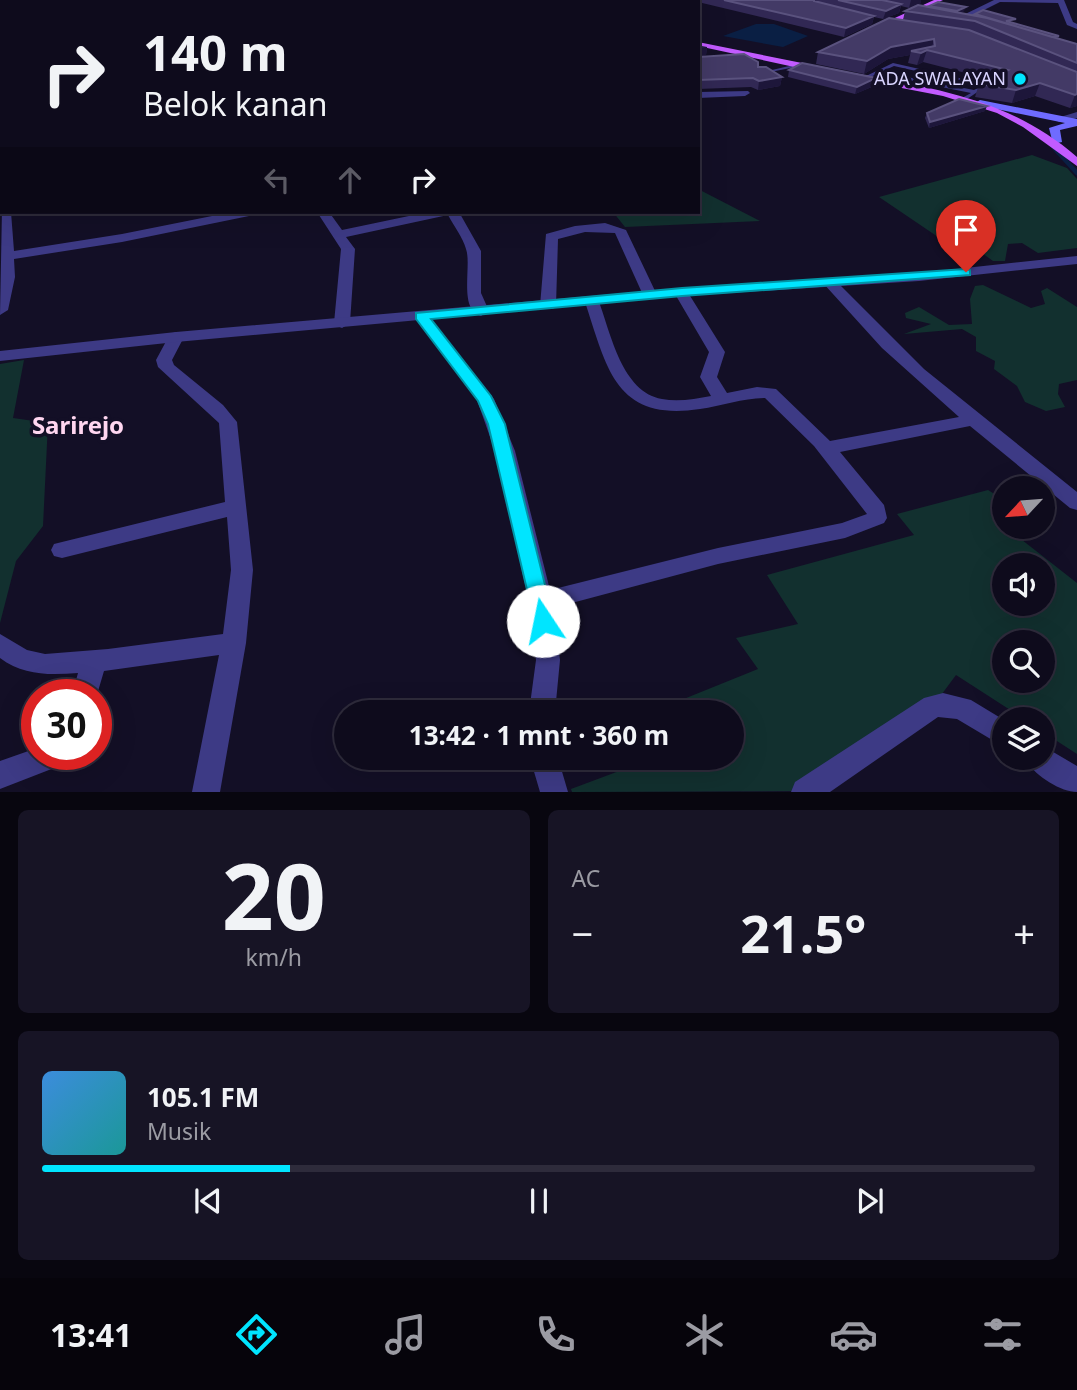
<!DOCTYPE html>
<html lang="id">
<meta charset="utf-8">
<style>
body{margin:0;font-family:"Noto Sans",sans-serif;background:#171425;color:#f1f3f6;height:100vh;display:flex;flex-direction:column;font-size:26px;white-space:nowrap}
*{box-sizing:border-box;margin:0}
p{font-size:23px;color:#9b9ba3}
.icon{flex:none;width:38px;height:38px;fill:none;stroke:currentColor;stroke-width:2;stroke-linecap:round;stroke-linejoin:round}
.map{position:relative;height:792px;overflow:hidden}
.sheet{display:flex;flex-direction:column;gap:18px;padding:18px;background:#08060f;flex:1}
.sheet>*{flex:none}
.guide{position:absolute;left:0px;top:0px;width:700px;height:214px;box-shadow:0 7px 28px #0002,0 0 0 2px #2e2b3b;background:#0e0b1c;color:#f1f3f6;overflow:hidden}
.needle{width:46px;rotate:244deg}
.fabs{position:absolute;left:992px;top:476px;display:grid;gap:14px}
.fabs a{display:grid;place-items:center;width:63px;height:63px;border-radius:50%;background:#0e0b1c;box-shadow:0 7px 28px #0002,0 0 0 2px #2e2b3b;font-size:35px}
.speed{position:absolute;left:21px;top:679px;display:flex;gap:14px;font-size:35px;font-weight:700;text-align:center}
.speed>*{display:grid;place-content:center;width:91px;height:91px;border-radius:50%;background:#0e0b1c;box-shadow:0 7px 28px #0002,0 0 0 2px #2e2b3b;line-height:1}
.speed .limit{border:10px solid #d22;background:#fff;color:#111}
.pin{position:absolute;display:grid;place-items:center;width:60px;height:60px;color:#fff;margin:-72px -30px;border-radius:50% 50% 50% 0;rotate:-45deg;box-shadow:0 0 7px #0007}
.pin .icon{rotate:45deg}
.me{position:absolute;width:77px;margin:-38px;rotate:349deg;stroke-linejoin:round;filter:drop-shadow(0 0 5px #0008)}
.turn{display:flex;align-items:center;gap:24px;height:147px;padding:0 28px;font-size:32px}
.turn .icon{width:91px;height:91px;stroke-width:2.5}
.turn b{display:block;font-size:49px;line-height:60px}
.lanes{display:flex;align-items:center;height:66px;padding:0 28px;background:#0003;justify-content:center;gap:35px;direction:ltr}
.lanes .off{opacity:.35}
.big{font-size:52px;font-weight:700;line-height:1.1}
.sheet .card{flex:1;display:flex;flex-direction:column;justify-content:center;gap:10px;min-width:0;padding:0 24px;border-radius:10px;background:#171425}
.sheet .dial{align-items:center;gap:0}
.dial b{font-size:91px;line-height:1}
.song{display:flex;align-items:center;gap:21px}
.cover{width:84px;height:84px;border-radius:10px;background:linear-gradient(135deg,hsl(210 70% 55%),hsl(180 70% 35%))}
.played{height:7px;border-radius:4px;background:linear-gradient(90deg,#00e5ff 25%,#2e2b3b 25%)}
.keys{display:flex;justify-content:space-around;direction:ltr}
.heat{display:flex;justify-content:space-between;align-items:center;font-size:38px;direction:ltr}
.sheet .tiles{flex:1;display:grid;gap:18px;grid-template-columns:1fr 1fr}
.card:last-child{grid-column:span 2}
.trip{position:absolute;left:334px;top:700px;width:410px;height:70px;border-radius:35px;background:#0e0b1c;box-shadow:0 7px 28px #0002,0 0 0 2px #2e2b3b;font-weight:700;line-height:70px;text-align:center}
.dock{display:flex;height:112px;justify-content:space-around;align-items:center;background:#06040b;color:#9b9ba3}
.dock .icon{width:49px;height:49px}
.dock .current{color:#00e5ff}
.dock b{font-size:32px;color:#f1f3f6}
.map>svg:first-child{display:block}
.green{fill:#12302f;fill-rule:evenodd}
.water{fill:#0a1f44}
.lines{fill:none;stroke-linecap:round;stroke-linejoin:round}
.stream-far1{stroke:#0a1f44;stroke-width:3.5}
.stream{stroke:#0a1f44;stroke-width:4.5}
.service{fill:#3d3a85;fill-rule:evenodd}
.minor{fill:#3d3a85;fill-rule:evenodd}
.tertiary{fill:#3d3a85;fill-rule:evenodd}
.secondary{fill:#6f6bff;fill-rule:evenodd}
.primary{fill:#c25bff;fill-rule:evenodd}
.wall{fill:#312854}
.shaded-wall{fill:#1d163a}
.building{fill:#433a66;stroke:#5a527e;stroke-width:2}
.route{fill:#00e5ff;stroke:#0095a6;stroke-width:2}
.poi-dot{fill:#00e5ff;stroke:#130f26;stroke-width:2.5}
.labels{text-anchor:middle;stroke-width:7;stroke-linejoin:round;paint-order:stroke}
.far-poi-label{font-size:18px;fill:#d9d4ff;stroke:#130f26;text-anchor:end}
.quarter-label{font-size:24px;font-weight:bold;fill:#ffd6f0;stroke:#130f26}
</style>
<div class="map">
<svg width="1077" height="792" viewBox="0 0 1077 792">
<rect width="100%" height="100%" fill="#130f26"/>
<path class="green" d="M1032 155 1067 168 1077 179V248L1038 253 1022 243 1008 244 1005 261H993L975 248 941 239 879 197Z
M698 189 760 221 625 227 613 212H698Z
M983 285 1031 308 1045 304 1041 291 1047 288 1077 307V380L1059 384 1058 394 1065 407 1046 411 1025 402 1017 386 994 369 995 361 976 351V337L962 329 904 334 931 324 906 318 905 313 919 307 949 325 972 324 970 299 975 286Z
M24 360 13 418 48 423 43 526 16 561 0 623V364Z
M988 490 1004 500V527H1014L1012 532 1077 583V754L1043 732V719H1024L956 675 933 706 805 791 572 792 571 789 654 758H732V712L654 711 758 669 736 638 798 624 767 575 914 535 897 514ZM1004 565H1043V604H1004ZM1004 642H1043V681H1004Z"/>
<path class="water" d="M756 24H774L808 36 783 47 723 36Z"/>
<g class="lines">
<path class="stream-far1" d="M1052 146 1058 153"/>
<path class="stream" d="M1057 151 1077 173"/>
<path class="service" d="M893 63 986 84 988 85 964 101 962 100V98L971 93 877 74 866 79 862 78ZM894 66 982 86 974 90 881 72Z
M798 64 800 66 761 74 759 73Z"/>
<path class="minor" d="M994 0H1064L1073 22 1077 24V29L1067 25 1058 3 1000 2 960 22 953 20Z
M0 59H2V65H0Z
M0 74H2V80H0Z
M748 91 750 93 745 96 698 98V92Z
M0 111H2V117H0Z
M1077 112V118L1059 122 1054 119Z
M0 167H2V181H0Z
M2 209V212H11L14 251 122 234 232 212H255L249 216 122 242 14 259 15 277 8 310 0 315Z
M317 212H329L342 230 428 212H459L481 251V293L489 311 481 316C458 310 472 265 466 249 463 238 454 226 448 215L346 237 355 249 350 323 342 328 337 326 334 323 341 249Z
M605 223 626 230 657 295 655 298H645L643 295 615 233 585 232 558 239 556 306 553 309H543L540 306 546 234 575 226Z
M830 279 835 280 924 369 1077 492V510L1070 508 970 426 840 452 884 505 887 518 884 523 845 538 718 564 553 608 560 660 555 712H529L536 660 529 602 495 451 477 400 416 319 413 316 416 313H426L494 399 515 451 550 590 718 548 842 523 867 514 814 446 765 398C743 398 722 406 700 409 615 422 607 368 585 302L587 299 592 298 599 302C611 334 622 392 662 399 678 402 695 399 711 396L700 377 709 352 675 294 682 290 687 291 725 352 717 377 727 393 757 387 776 389 830 441 959 417 882 348 823 283Z
M176 332 184 337 172 360 174 365 223 405 237 422 253 570 246 643 220 792H192L219 655 104 671 96 698V695H72L78 673C50 675 24 676 0 658V634L27 650 45 654 108 649 223 634 231 570 227 517 62 558 54 556 51 550 54 544 62 542 225 502 219 423 158 367 156 360 170 334Z
M943 693 971 700 1004 720V747L957 719 938 717 830 792H791L795 782 924 698Z
M1043 746 1077 766V792C1060 792 1032 774 1025 758H1043Z
M37 748V754H71L67 763 0 789V761Z
M530 758H558L568 792H540Z"/>
<path class="tertiary" d="M1077 256V264L919 281 682 296 176 342 0 361V351L176 332 682 288 919 273Z"/>
<path class="secondary" d="M980 100 1077 119V126L1060 130 1062 142 1053 144 1049 128 1065 123 977 105 975 103Z"/>
<path class="primary" d="M934 0H943L880 30 873 28Z
M698 42 822 67 826 70 822 73 698 46Z
M853 73C937 89 1010 99 1077 157V166L1023 127 997 113 943 96 850 78Z"/>
</g>
<path class="wall" d="M698 0H921V3L909 8 901 6 899 13 883 19 874 17 872 24 844 37 698 2Z
M929 6 964 11 960 13 974 16 975 14 1015 23 1059 36 1058 38 1077 44V106L1070 108 1035 96 1012 103 975 97 979 84 989 79 923 62 917 65 908 63 910 55 888 59 864 74 816 64 818 52 903 20 905 11 928 7Z
M698 45 707 47 706 55 699 56V57L758 67 782 77 780 86 758 90 751 87 698 89Z
M789 70 874 86 855 94 788 77Z
M985 111 929 128 925 118 927 113Z"/>
<path class="shaded-wall" d="M911 0H921V3L909 8Z
M901 4 899 13 883 19 886 11Z
M966 7 964 11 956 15 957 11Z
M874 16 872 24 844 37 846 28Z
M934 39 931 51 927 50 923 62 917 65 921 53 911 51 910 55 888 59 864 74 867 61 891 47Z
M707 47 706 55 698 56V48Z
M782 77 780 86 758 90 759 81Z
M876 78 874 86 855 94 857 87Z
M1040 83 1035 96 1012 103 1016 90Z
M1077 94V106L1070 108 1075 95Z
M987 106 985 111 929 128 930 122Z"/>
<path class="building" d="M263 0H485L488 2 237 1Z
M656 0H668L677 2H651Z
M724 0H814V1L874 16 846 28Z
M838 0H882L901 4 886 11Z
M938 2 966 7 957 11 929 6Z
M918 5 987 18 1077 44V63L975 21 905 11Z
M983 10 1016 19 1006 21 1059 36 1052 37 975 14Z
M889 18 969 30 1077 72V94L1075 95 1040 83 1016 90 979 84 1008 70 927 50 921 53 911 51 935 46 934 39 891 47 867 61 818 52Z
M698 53 699 57 744 54 758 62V67H766L782 77 759 81 753 78 698 80Z
M802 63 876 78 857 87 789 70Z
M959 99 987 106 930 122 927 113Z"/>
<path class="route" d="M966 269 970 270V275L682 296 431 319 491 396 505 424 554 621 551 628 543 630 536 628 488 424 478 401 416 319V313L682 288Z"/>
<circle class="poi-dot" cx="1020" cy="79" r="7"/>
<g class="labels">
<g class="far-poi-label">
<text x="1006" y="85">ADA SWALAYAN</text>
</g>
<g class="quarter-label">
<text x="78" y="434">Sarirejo</text>
</g>
</g>
</svg>
<div class="fabs">
<a><svg class="needle" viewBox="-14 -14 28 28"><path d="M0-13l5 13h-10z" fill="#e53935"/><path d="M0 13l5-13h-10z" fill="#9b9ba3"/></svg></a>
<a><svg class="icon" aria-label="sound" viewBox="0 0 24 24"><path d="M4 9h4l5-4v14l-5-4H4zM17 9q2 3 0 6"/></svg></a>
<a><svg class="icon" aria-label="search" viewBox="0 0 24 24"><circle cx="10" cy="10" r="6"/><path d="M15 15l6 6"/></svg></a>
<a><svg class="icon" aria-label="layers" viewBox="0 0 24 24"><path d="M12 4l9 5-9 5-9-5zM3 14l9 5 9-5"/></svg></a>
</div>
<div class="speed"><div class="limit">30</div></div>
<div class="pin" style="left:966px;top:272px;background:#d93025"><svg class="icon" aria-label="arrive" viewBox="0 0 24 24"><path d="M6 21V4h12l-3 4 3 4H6"/></svg></div>
<svg class="me" style="left:543px;top:621px" viewBox="-20 -20 40 40"><circle r="19" fill="#fff"/><path d="M0-13L10 11 0 6-10 11z" fill="#00e5ff"/></svg>
<div class="trip">13:42 · 1 mnt · 360 m</div>
<div class="guide">
<div class="turn"><svg class="icon" aria-label="right" viewBox="0 0 24 24"><path d="M7 20v-9h11M14 6l5 5-5 5"/></svg><div><b>140 m</b>Belok kanan</div></div>
<div class="lanes"><svg class="icon off" aria-label="left" viewBox="0 0 24 24"><path d="M17 20v-9H6M10 6l-5 5 5 5"/></svg><svg class="icon off" aria-label="ahead" viewBox="0 0 24 24"><path d="M12 20V5M6 11l6-6 6 6"/></svg><svg class="icon" aria-label="right" viewBox="0 0 24 24"><path d="M7 20v-9h11M14 6l5 5-5 5"/></svg></div>
</div>
</div>
<section class="sheet">
<div class="tiles">
<div class="card dial"><b>20</b><p>km/h</p></div>
<div class="card"><p>AC</p>
<div class="heat"><a>−</a><b class="big">21.5°</b><a>+</a></div>
</div>
<div class="card">
<div class="song"><i class="cover"></i><div><b>105.1 FM</b><p>Musik</p></div></div>
<div class="played"></div>
<div class="keys"><svg class="icon" aria-label="previous" viewBox="0 0 24 24"><path d="M18 5L8 12l10 7zM5 5v14"/></svg><svg class="icon" aria-label="pause" viewBox="0 0 24 24"><path d="M8 5v14M16 5v14"/></svg><svg class="icon" aria-label="next" viewBox="0 0 24 24"><path d="M6 5l10 7-10 7zM19 5v14"/></svg></div>
</div>
</div>
</section>
<nav class="dock">
<b>13:41</b>
<svg class="icon current" aria-label="directions" viewBox="0 0 24 24"><path d="M12 3l9 9-9 9-9-9zM9 14v-3h6M13 9l2 2-2 2"/></svg>
<svg class="icon" aria-label="music" viewBox="0 0 24 24"><path d="M9 18V5l10-2v13"/><circle cx="6" cy="18" r="3"/><circle cx="16" cy="16" r="3"/></svg>
<svg class="icon" aria-label="phone" viewBox="0 0 24 24"><path d="M5 4h4l2 5-3 2q2 4 5 5l2-3 5 2v4C11 20 4 13 5 4z"/></svg>
<svg class="icon" aria-label="climate" viewBox="0 0 24 24"><path d="M12 3v18M4 7l16 10M4 17L20 7"/></svg>
<svg class="icon" aria-label="car" viewBox="0 0 24 24"><path d="M5 17H2v-5l4-1 3-4h7l3 4 3 1v5h-3M9 17h6M6 11h13"/><circle cx="7" cy="17" r="2"/><circle cx="17" cy="17" r="2"/></svg>
<svg class="icon" aria-label="filters" viewBox="0 0 24 24"><path d="M4 7h16M4 17h16"/><circle cx="9" cy="7" r="2"/><circle cx="15" cy="17" r="2"/></svg>
</nav>
